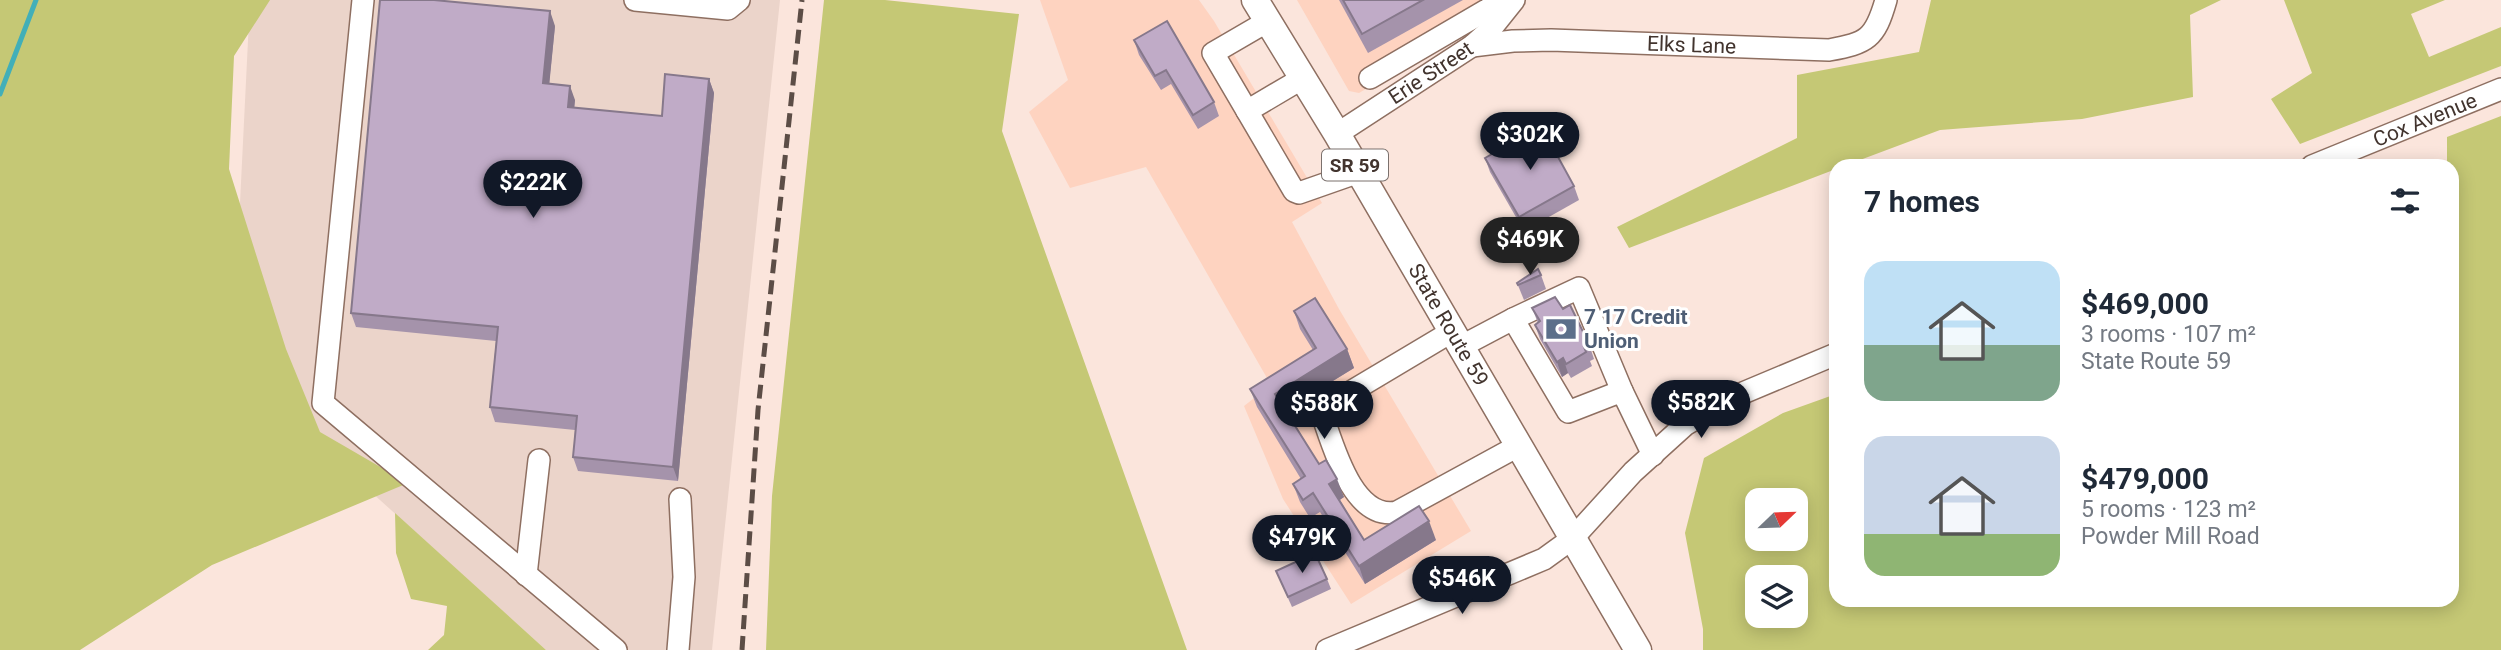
<!DOCTYPE html>
<meta charset="utf-8">
<style>
body{margin:0;font-family:Roboto,sans-serif;background:#f6f6f7;color:#1f2937;height:100vh;display:flex;flex-direction:column;font-size:26px;white-space:nowrap}
*{box-sizing:border-box;margin:0}
p{font-size:23px;color:#747a83}
.icon{flex:none;width:38px;height:38px;fill:none;stroke:currentColor;stroke-width:2;stroke-linecap:round;stroke-linejoin:round}
.map{position:relative;flex:1;overflow:hidden}
.sheet{position:absolute;left:1829px;top:159px;width:630px;height:448px;display:flex;flex-direction:column;background:#fff;border-radius:21px;box-shadow:0 4px 18px #0003}
.sheet>*{flex:none}
.needle{width:46px;rotate:67deg}
.buttons{position:absolute;left:1745px;top:488px;display:grid;gap:14px}
.buttons a{display:grid;place-items:center;width:63px;height:63px;border-radius:14px;background:#fff;box-shadow:0 4px 18px #0003;font-size:35px}
.price{position:absolute;translate:-50% -60px;padding:0 16px;border-radius:24px;background:#111827;color:#fff;font-size:23px;line-height:46px;filter:drop-shadow(0 2px 4px #0008)}
.price::after{content:'';position:absolute;left:50%;top:42px;width:21px;height:16px;margin-left:-10px;background:inherit;clip-path:polygon(0 0,100% 0,50% 100%)}
.price.selected{background:#222;color:#fff}
ul{padding:0;list-style:none}
li{display:flex;align-items:center;gap:21px;height:175px;padding:0 35px}
li span{display:grid;place-items:center;flex:none;width:196px;height:140px;border-radius:21px;color:#555}
li>.icon{margin-inline-start:auto}
span .icon{width:84px;height:84px;fill:#fffc;stroke-width:1}
li b{font-size:30px}
h2{display:flex;justify-content:space-between;align-items:center;height:84px;padding:0 35px;font-size:30px}
.map>svg:first-child{display:block}
.built{fill:#fed3c0}
.industrial{fill:#ebd4ca}
.green{fill:#c5c875;fill-rule:evenodd}
.lines{fill:none;stroke-linecap:round;stroke-linejoin:round}
.stream{stroke:#42afb8;stroke-width:5}
.minor-casing{stroke:#8e6f61;stroke-width:24}
.major-casing{stroke:#8e6f61;stroke-width:29}
.minor{stroke:#fff;stroke-width:21}
.major{stroke:#fff;stroke-width:26}
.rail{stroke:#5c4d46;stroke-width:5;stroke-dasharray:14 7;stroke-linecap:butt}
.wall{fill:#a593ab}
.shaded-wall{fill:#86788b}
.building{fill:#c0abc7;stroke:#86788b;stroke-width:2}
.labels{text-anchor:middle;stroke-width:6;stroke-linejoin:round;paint-order:stroke}
.shield{fill:#fff;stroke:#7b716d;stroke-width:2}
.shield-label{font-size:19px;font-weight:bold;fill:#42342e}
.street-label{font-size:21px;fill:#42342e;stroke:#fff}
.service-label{font-size:21px;font-weight:bold;fill:#4e5e75;stroke:#fff;text-anchor:start}
</style>
<div class="map">
<svg width="2501" height="650" viewBox="0 0 2501 650">
<rect width="100%" height="100%" fill="#fbe5dc"/>
<g class="built">
<polygon points="1040,0 1199,0 1214,21 1322,203 1292,222 1339,309 1471,531 1351,604 1283,499 1244,406 1271,385 1146,167 1070,188 1029,112 1068,80"/>
<polygon points="1297,0 1504,0 1496,12 1359,93 1349,91"/>
</g>
<polygon class="industrial" points="250,0 780,0 712,650 546,650 308,435 234,325"/>
<g class="green">
<polygon points="0,0 270,0 234,56 229,169 286,349 320,432 408,483 212,565 80,650 0,650"/>
<polygon points="824,0 885,0 1019,14 1002,131 1187,650 766,650 772,496"/>
<polygon points="1931,0 2221,0 2190,15 2193,97 2082,119 1940,130 1844,166 1836,166 1836,169 1629,248 1617,227 1797,138 1797,75 1919,52"/>
<polygon points="2284,0 2445,0 2411,14 2429,57 2501,27 2501,66 2300,144 2271,99 2312,73"/>
<path d="M 2501,116 L 2501,650 L 1703,650 L 1703,629 L 1685,533 L 1704,458 L 1783,413 L 1836,394 L 1836,600 L 2452,600 L 2452,166 L 2447,166 L 2447,137 ZM 1757,500 L 1796,500 L 1796,539 L 1757,539 ZM 1757,578 L 1796,578 L 1796,616 L 1757,616 Z"/>
<polygon points="395,513 546,650 428,650 444,635 447,606 411,599 396,553"/>
</g>
<g class="lines">
<polyline class="stream" points="0,94 36,0"/>
<defs>
<g id="minor">
<polyline points="363,0 323,403 616,650"/>
<polyline points="635,0 728,9 739,0"/>
<polyline points="1268,21 1213,53 1294,191 1299,193 1359,172"/>
<path id="s1" d="M 1472,46 L 1513,41 L 1551,40 L 1829,50 C 1867,43 1875,39 1886,0"/>
<polyline points="1370,78 1490,8 1495,0"/>
<polyline points="1247,111 1303,78"/>
<path id="s2" d="M 1337,134 L 1472,46 L 1490,30 L 1514,0"/>
<path id="s3" d="M 2312,166 L 2501,89"/>
<polyline points="1513,319 1568,412 1622,391 1653,455"/>
<path d="M 1451,332 L 1327,406 L 1323,417 C 1334,449 1354,521 1397,512 L 1518,446"/>
<polyline points="1460,347 1513,319 1579,288 1622,391"/>
<polyline points="526,575 539,460"/>
<polyline points="678,650 684,577 680,499"/>
<polyline points="1327,650 1544,559 1573,538 1633,472 1685,425 1731,398 1836,354"/>
</g>
<g id="major">
<path id="s4" d="M 1255,0 L 1337,134 L 1638,650"/>
</g>
</defs>
<use href="#minor" class="minor-casing"/>
<use href="#major" class="major-casing"/>
<use href="#minor" class="minor"/>
<use href="#major" class="major"/>
<polyline class="rail" points="742,650 758,410 802,0"/>
</g>
<g class="wall">
<polygon points="1339,0 1463,0 1368,53"/>
<polygon points="555,26 549,84 575,100 574,108 662,116 709,79 714,93 678,481 578,471 573,457 575,430 495,422 490,407 496,341 356,327 351,313"/>
<polygon points="1134,40 1214,102 1219,116 1198,129 1171,84 1161,90 1139,55"/>
<polygon points="1485,158 1574,186 1579,200 1524,231 1490,172"/>
<polygon points="1541,275 1546,289 1524,300 1517,283"/>
<polygon points="1532,308 1563,309 1589,344 1594,359 1590,361 1592,366 1571,378 1568,373 1562,377 1540,339 1535,325 1538,323"/>
<polygon points="1294,311 1347,349 1354,368 1286,410 1319,464 1344,497 1340,500 1364,540 1436,540 1365,584 1320,512 1310,518 1300,502 1293,484 1301,479 1257,407 1250,389 1313,350 1300,329"/>
<polygon points="1276,571 1327,579 1331,589 1292,607"/>
</g>
<g class="shaded-wall">
<polygon points="550,11 555,26 548,97 543,83"/>
<polygon points="709,79 714,93 678,481 673,467"/>
<polygon points="570,86 575,100 573,121 568,107"/>
<polygon points="1347,349 1354,368 1282,412 1275,394"/>
<polygon points="1563,358 1568,373 1562,377 1557,362"/>
<polygon points="1337,479 1344,497 1336,502 1329,484"/>
<polygon points="1429,521 1436,540 1365,584 1359,566"/>
</g>
<g class="building">
<polygon points="380,0 434,0 550,11 543,83 570,86 568,107 662,116 665,74 709,79 673,467 573,457 577,416 490,407 498,327 351,313"/>
<polygon points="1343,0 1423,0 1362,34"/>
<polygon points="1167,21 1214,102 1193,115 1166,70 1155,76 1134,40"/>
<polygon points="1541,126 1574,186 1519,217 1485,158"/>
<polygon points="1538,269 1541,275 1518,285 1517,283"/>
<polygon points="1555,297 1563,309 1570,305 1589,344 1584,347 1586,352 1566,364 1563,358 1557,362 1535,325 1540,321 1532,308"/>
<polygon points="1315,298 1347,349 1275,394 1319,464 1326,460 1337,479 1329,484 1364,540 1419,506 1429,521 1359,566 1313,493 1303,500 1293,484 1305,476 1250,389 1316,348 1294,311"/>
<polygon points="1315,553 1327,579 1288,597 1276,571"/>
</g>
<defs>
<symbol id="bank-bare" viewBox="-9 -9 18 18"><path d="M-6-4H6V4H-6ZM0-2.3a2.3 2.3 0 1 0 0 4.6a2.3 2.3 0 1 0 0-4.6Z" fill="#5c6f8a" stroke="#fff" stroke-width="2.5" paint-order="stroke"/></symbol>
</defs>
<g fill-rule="evenodd">
<use href="#bank-bare" x="1539" y="307" width="44" height="44"/>
</g>
<g class="labels">
<rect class="shield" x="1322" y="149.5" width="66" height="31" rx="5"/>
<g class="shield-label">
<text x="1355" y="172">SR 59</text>
</g>
<g class="street-label">
<text dy="7" stroke="none"><textPath href="#s1" startOffset="220">Elks Lane</textPath></text>
<text dy="7" stroke="none"><textPath href="#s2" startOffset="112">Erie Street</textPath></text>
<text dy="7" stroke="none"><textPath href="#s3" startOffset="122">Cox Avenue</textPath></text>
<text dy="7" stroke="none"><textPath href="#s4" startOffset="378">State Route 59</textPath></text>
</g>
<g class="service-label">
<text x="1584" y="324">7 17 Credit<tspan x="1584" dy="24">Union</tspan></text>
</g>
</g>
</svg>
<div class="buttons">
<a><svg class="needle" viewBox="-14 -14 28 28"><path d="M0-13l5 13h-10z" fill="#e53935"/><path d="M0 13l5-13h-10z" fill="#747a83"/></svg></a>
<a><svg class="icon" aria-label="layers" viewBox="0 0 24 24"><path d="M12 4l9 5-9 5-9-5zM3 14l9 5 9-5"/></svg></a>
</div>
<b class="price" style="left:1530px;top:172px">$302K</b>
<b class="price" style="left:533px;top:220px">$222K</b>
<b class="price selected" style="left:1530px;top:277px">$469K</b>
<b class="price" style="left:1701px;top:440px">$582K</b>
<b class="price" style="left:1324px;top:441px">$588K</b>
<b class="price" style="left:1302px;top:575px">$479K</b>
<b class="price" style="left:1462px;top:616px">$546K</b>
<section class="sheet">
<h2>7 homes<svg class="icon" aria-label="filters" viewBox="0 0 24 24"><path d="M4 7h16M4 17h16"/><circle cx="9" cy="7" r="2"/><circle cx="15" cy="17" r="2"/></svg></h2>
<ul>
<li><span style="background:linear-gradient(#bfe0f5 60%,#7fa58c 0)"><svg class="icon" aria-label="home" viewBox="0 0 24 24"><path d="M3 11l9-7 9 7M6 9v11h12V9"/></svg></span><div><b>$469,000</b><p>3 rooms · 107 m²</p><p>State Route 59</p></div></li>
<li><span style="background:linear-gradient(#c9d6e8 70%,#8fb573 0)"><svg class="icon" aria-label="home" viewBox="0 0 24 24"><path d="M3 11l9-7 9 7M6 9v11h12V9"/></svg></span><div><b>$479,000</b><p>5 rooms · 123 m²</p><p>Powder Mill Road</p></div></li>
</ul>
</section>
</div>
